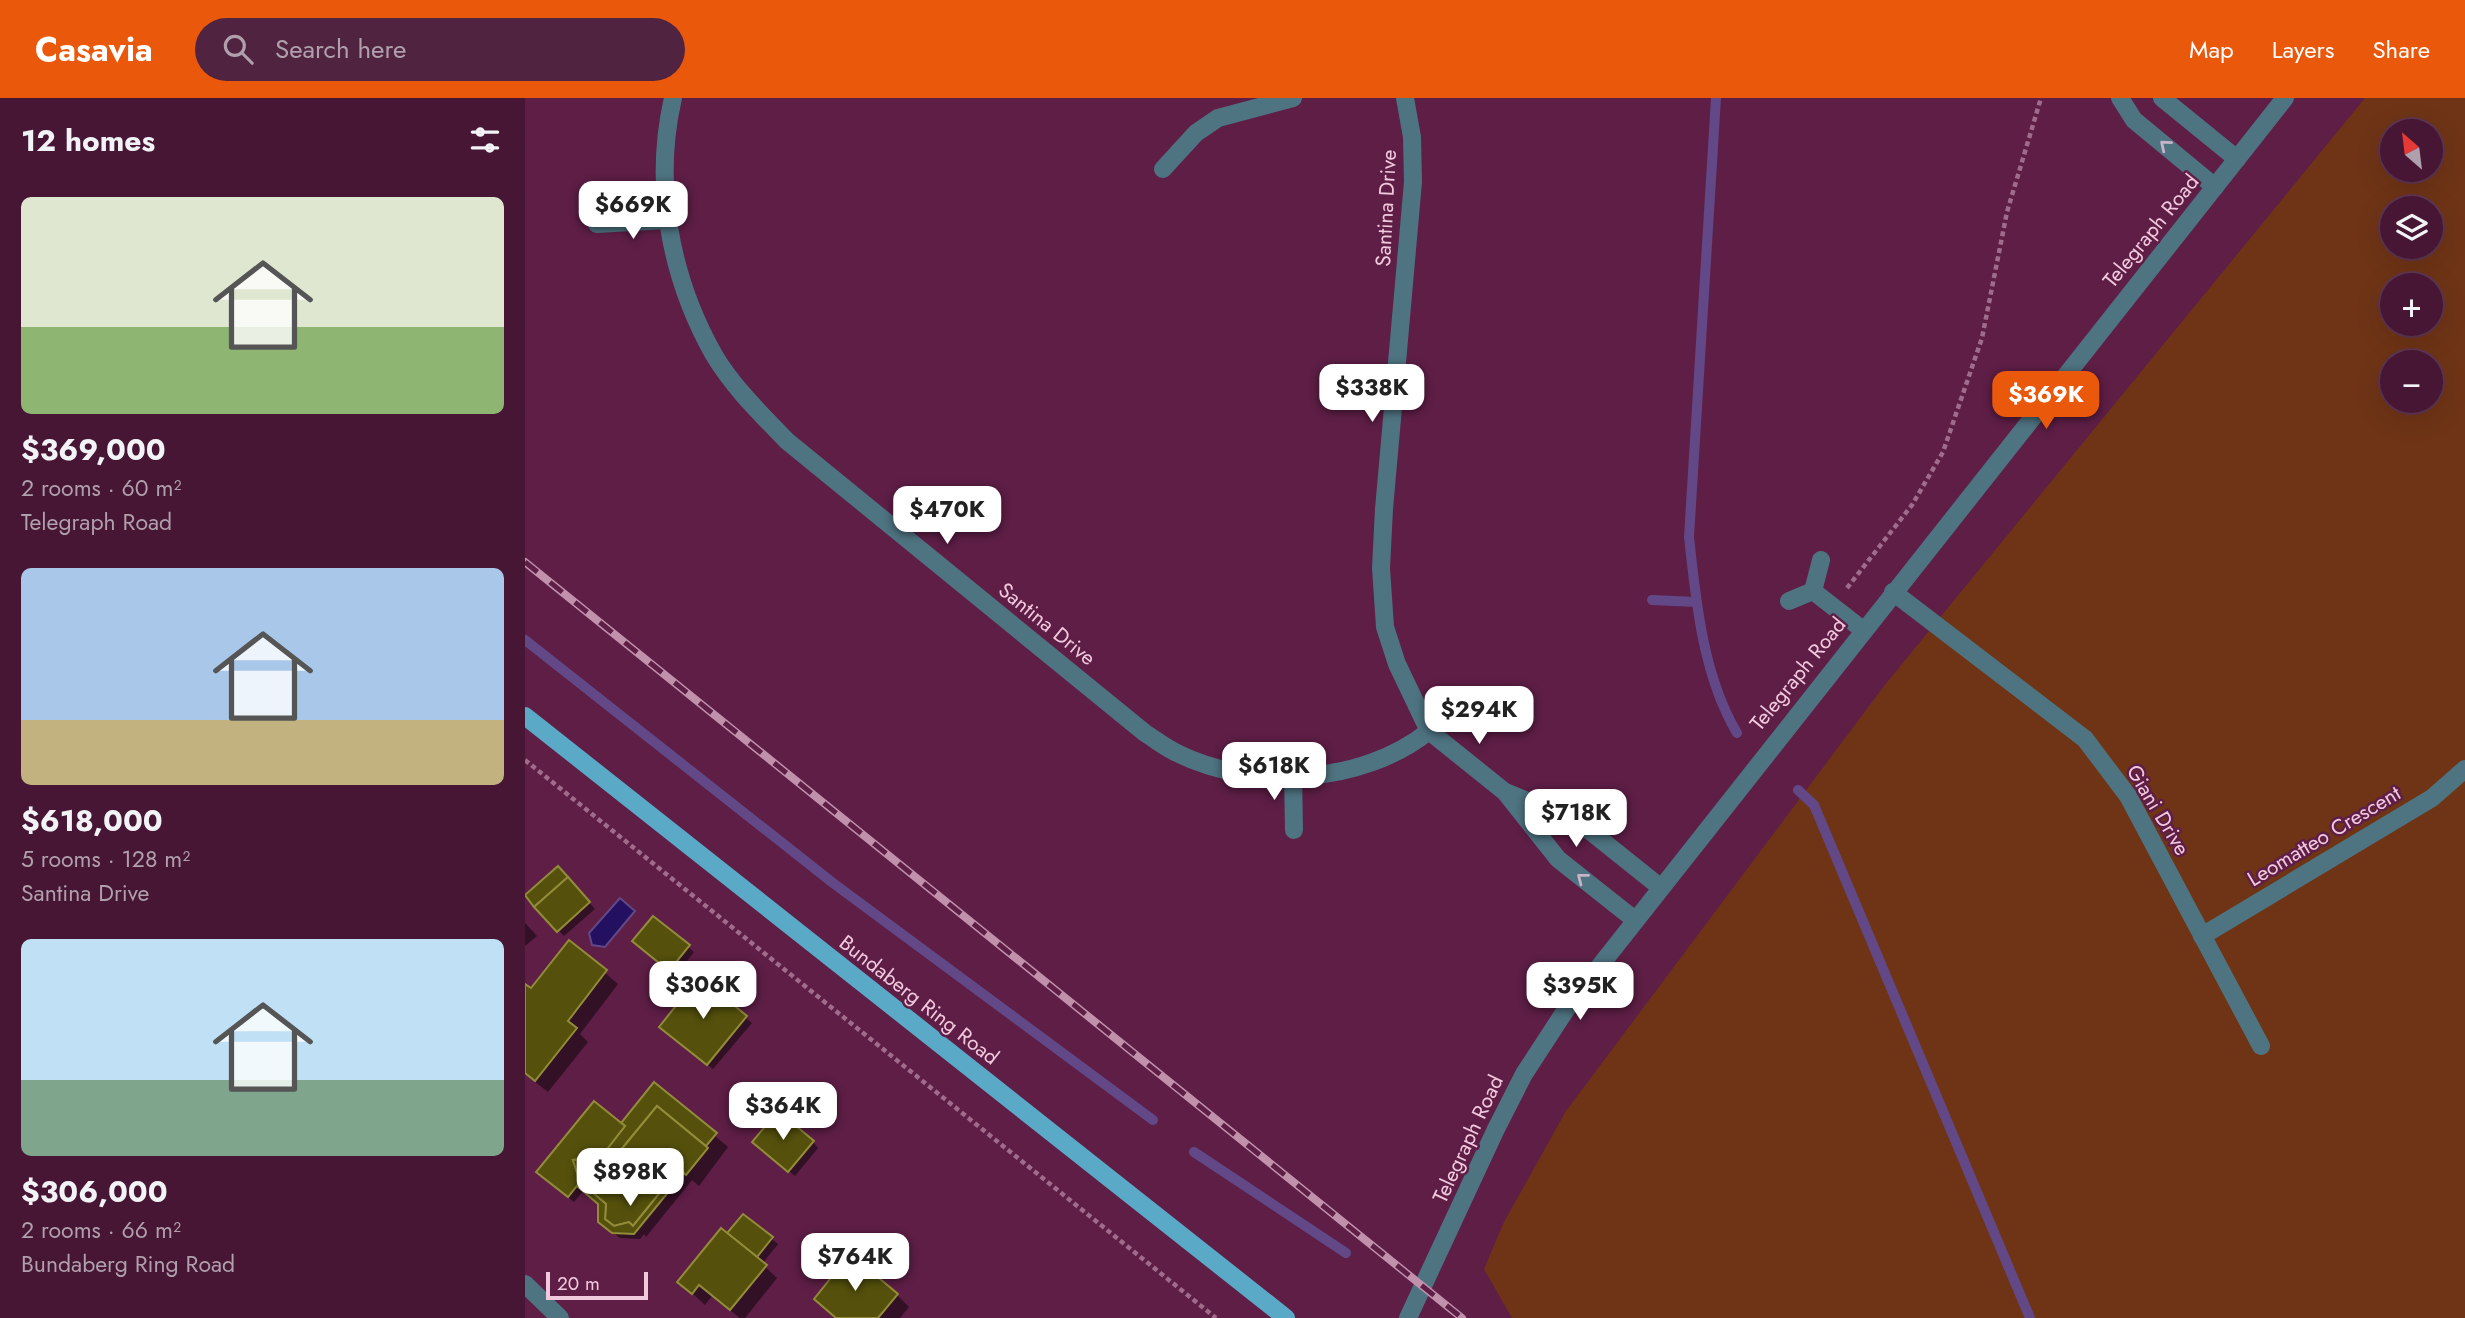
<!DOCTYPE html>
<meta charset="utf-8">
<style>
body{margin:0;font-family:Jost,sans-serif;background:#502340;color:#f1f3f6;height:100vh;display:flex;flex-direction:column;font-size:26px;white-space:nowrap}
*{box-sizing:border-box;margin:0}
p{font-size:23px;color:#b09fac}
.icon{flex:none;width:38px;height:38px;fill:none;stroke:currentColor;stroke-width:2;stroke-linecap:round;stroke-linejoin:round}
.map{position:relative;flex:1;overflow:hidden}
.side{display:flex;flex-direction:column;background:#461634;width:525px}
.side>*{flex:none}
.needle{width:46px;rotate:332deg}
.fabs{position:absolute;left:1855px;top:21px;display:grid;gap:14px}
.fabs a{display:grid;place-items:center;width:63px;height:63px;border-radius:50%;background:#461634;box-shadow:0 7px 28px #0002,0 0 0 2px #5e354f;font-size:35px}
.scale{position:absolute;left:21px;bottom:18px;width:102px;box-sizing:border-box;padding-left:7px;border:4px solid #f1c9de;border-top:0;font-size:19px;line-height:24px;white-space:nowrap;color:#f1c9de;-webkit-text-stroke:5px #5e1e46;paint-order:stroke}
.price{position:absolute;translate:-50% -60px;padding:0 16px;border-radius:14px;background:#fff;color:#222;font-size:23px;line-height:46px;filter:drop-shadow(0 2px 4px #0008)}
.price::after{content:'';position:absolute;left:50%;top:42px;width:21px;height:16px;margin-left:-10px;background:inherit;clip-path:polygon(0 0,100% 0,50% 100%)}
.price.selected{background:#ea580c;color:#fff}
ul{padding:0;list-style:none}
li{display:grid;align-content:center;gap:14px;height:371px;padding:0 21px}
li span{display:grid;place-items:center;height:217px;border-radius:10px;color:#555}
li>.icon{margin-inline-start:auto}
span .icon{width:126px;height:126px;fill:#fffc;stroke-width:1}
li b{font-size:30px}
h2{display:flex;justify-content:space-between;align-items:center;height:84px;padding:0 21px;font-size:30px}
header{display:flex;align-items:center;gap:42px;box-sizing:border-box;height:98px;padding:0 35px;background:#ea580c;color:#fff}
header strong{font-size:33px}
nav{display:flex;gap:38px;margin-inline-start:auto;font-size:24px}
.search{width:490px;height:63px;background:#502340;display:flex;align-items:center;gap:18px;box-sizing:border-box;padding:0 24px;border-radius:38px;color:#b09fac;font-size:26px}
main{display:flex;flex:1;min-height:0}
.map>svg:first-child{display:block}
.green{fill:#6f3416;fill-rule:evenodd}
.water{fill:#241060;stroke:#624886;stroke-width:2}
.shadow{fill:#0007}
.lines{fill:none;stroke-linecap:round;stroke-linejoin:round}
.stream{stroke:#624886;stroke-width:10}
.building{fill:#55510c;stroke:#928c39;stroke-width:2}
.path{stroke:#a16c8b;stroke-width:4.5;stroke-dasharray:5 3.5;stroke-linecap:butt}
.minor{stroke:#4e7381;stroke-width:18}
.major{stroke:#5aa9c7;stroke-width:18}
.rail-casing{stroke:#c191ac;stroke-width:8}
.rail{stroke:#5e1e46;stroke-width:5;stroke-dasharray:16;stroke-linecap:butt}
.oneway{stroke:#c8b4c7}
.labels{text-anchor:middle;stroke-width:5;stroke-linejoin:round;paint-order:stroke}
.street-label{font-size:21px;fill:#f1c9de;stroke:#5e1e46}
</style>
<header>
<strong>Casavia</strong>
<div class="search"><svg class="icon" aria-label="search" viewBox="0 0 24 24"><circle cx="10" cy="10" r="6"/><path d="M15 15l6 6"/></svg>Search here</div>
<nav><a>Map</a><a>Layers</a><a>Share</a></nav>
</header>
<main>
<section class="side">
<h2>12 homes<svg class="icon" aria-label="filters" viewBox="0 0 24 24"><path d="M4 7h16M4 17h16"/><circle cx="9" cy="7" r="2"/><circle cx="15" cy="17" r="2"/></svg></h2>
<ul>
<li><span style="background:linear-gradient(#dfe7d0 60%,#8fb573 0)"><svg class="icon" aria-label="home" viewBox="0 0 24 24"><path d="M3 11l9-7 9 7M6 9v11h12V9"/></svg></span><div><b>$369,000</b><p>2 rooms · 60 m²</p><p>Telegraph Road</p></div></li>
<li><span style="background:linear-gradient(#a9c7e8 70%,#c2b280 0)"><svg class="icon" aria-label="home" viewBox="0 0 24 24"><path d="M3 11l9-7 9 7M6 9v11h12V9"/></svg></span><div><b>$618,000</b><p>5 rooms · 128 m²</p><p>Santina Drive</p></div></li>
<li><span style="background:linear-gradient(#bfe0f5 65%,#7fa58c 0)"><svg class="icon" aria-label="home" viewBox="0 0 24 24"><path d="M3 11l9-7 9 7M6 9v11h12V9"/></svg></span><div><b>$306,000</b><p>2 rooms · 66 m²</p><p>Bundaberg Ring Road</p></div></li>
</ul>
</section>
<div class="map">
<svg width="1940" height="1220" viewBox="0 0 1940 1220">
<rect width="100%" height="100%" fill="#5e1e46"/>
<path class="green" d="M 1840,0 L 1940,0 L 1940,1220 L 987,1220 L 959,1171 L 979,1124 L 1041,1013 L 1359,588 ZM 1867,33 L 1906,33 L 1906,72 L 1867,72 ZM 1867,110 L 1906,110 L 1906,149 L 1867,149 ZM 1867,187 L 1906,187 L 1906,226 L 1867,226 ZM 1867,264 L 1906,264 L 1906,303 L 1867,303 Z"/>
<polygon class="water" points="95,800 110,813 80,849 67,847 64,835"/>
<g class="shadow">
<polygon points="38,776 70,811 39,838 2,798"/>
<polygon points="128,820 169,854 151,877 115,849"/>
<polygon points="0,825 12,838 0,848"/>
<polygon points="45,845 93,886 55,936 63,944 23,994 0,976 0,888 6,893"/>
<polygon points="175,882 227,925 188,971 142,934"/>
<polygon points="129,987 203,1049 174,1088 167,1082 121,1139 119,1136 115,1141 95,1140 81,1129 75,1106 58,1093 49,1104 19,1080 96,1027"/>
<polygon points="288,1044 293,1050 270,1078 235,1050"/>
<polygon points="218,1118 253,1146 237,1166 252,1180 220,1220 215,1220 187,1198 180,1207 155,1184 211,1145"/>
<polygon points="372,1197 384,1209 375,1220 311,1220"/>
</g>
<g class="lines">
<g class="stream">
<path d="M 1191,0 L 1164,439 C 1171,504 1178,578 1212,635"/>
<polyline points="1127,502 1171,504"/>
<polyline points="0,542 308,785 628,1022"/>
<polyline points="1273,692 1289,707 1505,1220"/>
<polyline points="669,1054 821,1155"/>
</g>
</g>
<g class="building">
<polygon points="33,768 43,779 9,809 0,797"/>
<polygon points="43,779 65,804 32,834 9,809"/>
<polygon points="128,818 165,847 144,873 107,843"/>
<polygon points="44,842 82,872 43,923 52,930 10,983 0,975 0,886 6,890"/>
<polygon points="174,879 222,918 182,967 134,929"/>
<polygon points="129,984 192,1035 181,1048 132,1008 81,1070 74,1064 75,1060 100,1028 96,1025"/>
<polygon points="69,1003 100,1028 75,1060 48,1062 55,1084 43,1099 11,1074"/>
<polygon points="132,1008 183,1050 161,1077 154,1071 108,1128 104,1124 89,1128 80,1121 81,1106 55,1084 48,1062 75,1060 74,1064 81,1070"/>
<polygon points="253,1013 289,1043 263,1074 227,1044"/>
<polygon points="154,1071 159,1075 109,1136 87,1135 73,1124 73,1106 52,1088 55,1084 81,1106 80,1121 89,1128 104,1124 108,1128"/>
<polygon points="218,1116 248,1139 232,1159 202,1135"/>
<polygon points="196,1130 242,1167 205,1212 174,1187 167,1196 152,1184"/>
<polygon points="325,1156 373,1196 353,1220 311,1220 289,1201"/>
</g>
<g class="lines">
<g class="path">
<polyline points="1322,490 1387,407 1418,354 1457,240 1482,114 1516,0"/>
<polyline points="0,662 691,1220"/>
</g>
<g class="minor">
<path d="M 148,0 C 128,87 145,179 189,257 C 208,289 236,316 262,343 L 620,635 C 631,642 641,650 652,655 C 728,693 838,686 904,633"/>
<polyline points="880,0 887,39 888,84 859,411 856,470 860,529 872,566 904,633 980,694 1033,761 1110,822"/>
<polyline points="1595,0 1609,22 1690,89"/>
<polyline points="1637,0 1712,61"/>
<polyline points="638,71 671,35 693,20 768,0"/>
<polyline points="72,126 142,122"/>
<polyline points="1288,493 1338,532"/>
<polyline points="1368,494 1560,641 1603,698 1736,948"/>
<polyline points="1264,503 1288,493 1296,462"/>
<polyline points="768,677 769,732"/>
<polyline points="983,695 1055,725 1135,789"/>
<polyline points="1677,838 1907,700 1940,671"/>
<polyline points="0,1186 35,1220"/>
<polyline points="883,1220 971,1031 999,976 1044,907 1760,0"/>
</g>
<polyline class="major" points="0,618 761,1220"/>
<defs>
<polyline id="rail" points="0,464 937,1220"/>
</defs>
<use href="#rail" class="rail-casing"/>
<use href="#rail" class="rail"/>
</g>
<defs><path id="oneway-chevron" d="M-2-3.5L2.5 0L-2 3.5" fill="none" stroke-width="1.6" stroke-linecap="round" stroke-linejoin="round" transform="scale(1.75)"/></defs>
<g class="oneway">
<use href="#oneway-chevron" transform="translate(1640 47) rotate(-140)"/>
<use href="#oneway-chevron" transform="translate(1057 780) rotate(-142)"/>
</g>
<g class="labels">
<g class="street-label">
<text transform="translate(861 110) rotate(-87)" y="7">Santina Drive</text>
<text transform="translate(1626 133) rotate(-51)" y="7">Telegraph Road</text>
<text transform="translate(522 526) rotate(39)" y="7">Santina Drive</text>
<text transform="translate(1273 576) rotate(-51)" y="7">Telegraph Road</text>
<text transform="translate(1633 712) rotate(59)" y="7">Giani Drive</text>
<text transform="translate(1799 738) rotate(-31)" y="7">Leomatteo Crescent</text>
<text transform="translate(394 902) rotate(38)" y="7">Bundaberg Ring Road</text>
<text transform="translate(943 1041) rotate(-65)" y="7">Telegraph Road</text>
</g>
</g>
</svg>
<div class="fabs">
<a><svg class="needle" viewBox="-14 -14 28 28"><path d="M0-13l5 13h-10z" fill="#e53935"/><path d="M0 13l5-13h-10z" fill="#b09fac"/></svg></a>
<a><svg class="icon" aria-label="layers" viewBox="0 0 24 24"><path d="M12 4l9 5-9 5-9-5zM3 14l9 5 9-5"/></svg></a>
<a>+</a>
<a>−</a>
</div>
<div class="scale">20 m</div>
<b class="price" style="left:108px;top:143px">$669K</b>
<b class="price" style="left:847px;top:326px">$338K</b>
<b class="price selected" style="left:1521px;top:333px">$369K</b>
<b class="price" style="left:422px;top:448px">$470K</b>
<b class="price" style="left:954px;top:648px">$294K</b>
<b class="price" style="left:749px;top:704px">$618K</b>
<b class="price" style="left:1051px;top:751px">$718K</b>
<b class="price" style="left:178px;top:923px">$306K</b>
<b class="price" style="left:1055px;top:924px">$395K</b>
<b class="price" style="left:258px;top:1044px">$364K</b>
<b class="price" style="left:105px;top:1110px">$898K</b>
<b class="price" style="left:330px;top:1195px">$764K</b>
</div>
</main>
